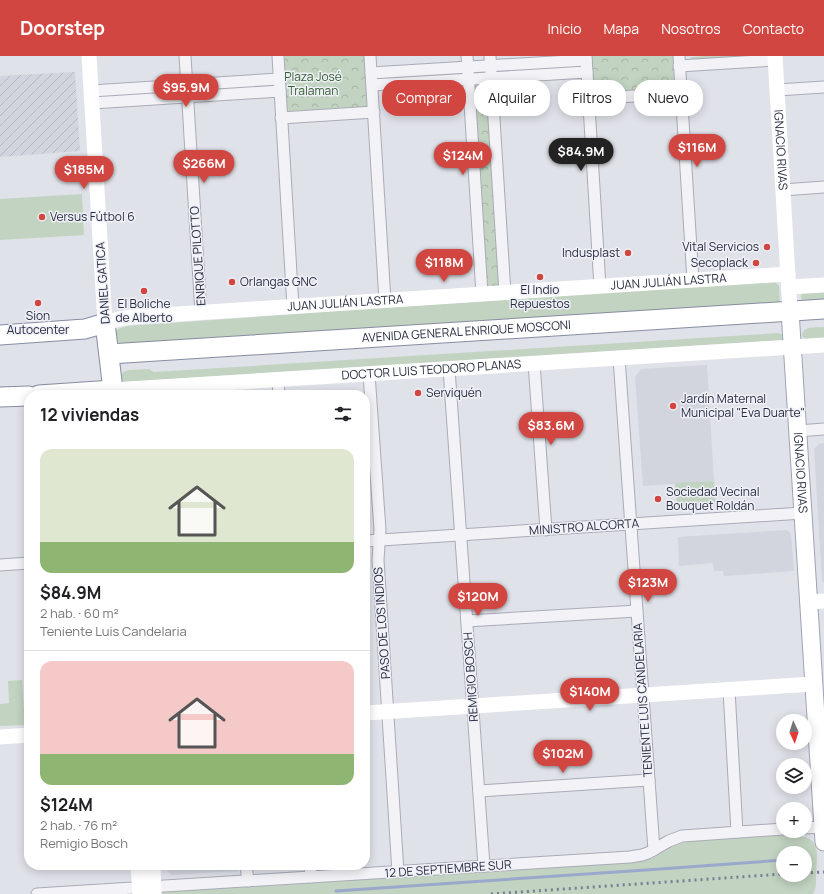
<!DOCTYPE html>
<html lang="es">
<meta charset="utf-8">
<style>
body{margin:0;font-family:Manrope,sans-serif;background:#f2f2f2;color:#202124;height:100vh;display:flex;flex-direction:column;font-size:15px;white-space:nowrap}
*{box-sizing:border-box;margin:0}
p{font-size:13px;color:#757577}
.icon{flex:none;width:22px;height:22px;fill:none;stroke:currentColor;stroke-width:2;stroke-linecap:round;stroke-linejoin:round}
.map{position:relative;flex:1;overflow:hidden}
.details{position:absolute;left:24px;top:334px;width:346px;height:480px;display:flex;flex-direction:column;background:#fff;border-radius:16px;box-shadow:0 2px 10px #0003}
.details>*{flex:none}
.guide{position:absolute;left:382px;top:24px;width:380px;height:36px;display:flex;gap:8px}
.needle{width:26px;rotate:176deg}
.fabs{position:absolute;left:776px;top:658px;display:grid;gap:8px}
.fabs a{display:grid;place-items:center;width:36px;height:36px;border-radius:50%;background:#fff;box-shadow:0 2px 10px #0003;font-size:20px}
.price{position:absolute;translate:-50% -34px;padding:0 9px;border-radius:14px;background:#d24641;color:#fff;font-size:13px;line-height:26px;filter:drop-shadow(0 1px 2px #0008)}
.price::after{content:'';position:absolute;left:50%;top:24px;width:12px;height:9px;margin-left:-6px;background:inherit;clip-path:polygon(0 0,100% 0,50% 100%)}
.price.on{background:#222;color:#fff}
ul{padding:0;list-style:none}
li{display:grid;align-content:center;gap:8px;height:212px;padding:0 16px}
li+li{border-top:1px solid #e0e0e0}
li span{display:grid;place-items:center;height:124px;border-radius:12px;color:#555}
li>.icon{margin-inline-start:auto}
span .icon{width:72px;height:72px;fill:#fffc;stroke-width:1}
li b{font-size:17px}
h2{display:flex;justify-content:space-between;align-items:center;height:48px;padding:0 16px;font-size:17px}
.pill{padding:0 14px;border-radius:16px;background:#fff;box-shadow:0 2px 10px #0003;font-size:14px;line-height:36px}
.pill.on{background:#d24641;color:#fff}
header{display:flex;align-items:center;gap:24px;box-sizing:border-box;height:56px;padding:0 20px;background:#d24641;color:#fff}
header strong{font-size:19px}
nav{display:flex;gap:22px;margin-inline-start:auto;font-size:14px}
.map>svg:first-child{display:block}
.built{fill:#d2d4de}
.industrial{fill:url(#industrial-furrows)}
.green{fill:#c2d3c1;fill-rule:evenodd}
.forest{fill:url(#forest-crowns)}
.lines{fill:none;stroke-linecap:round;stroke-linejoin:round}
.stream{stroke:#9aa8cb;stroke-width:3}
.street-casing{stroke:#a9abb7;stroke-width:13}
.primary-casing{stroke:#9fa3b5;stroke-width:19}
.highway-casing{stroke:#878ca0;stroke-width:21}
.street{stroke:#f3f3f7;stroke-width:11}
.secondary{stroke:#fff;stroke-width:15}
.primary{stroke:#fff;stroke-width:17}
.highway{stroke:#fff;stroke-width:19}
.rail{stroke:#797e93;stroke-width:3;stroke-dasharray:2 4;stroke-linecap:butt}
.poi-dot{fill:#d24641;stroke:#eff1f7;stroke-width:1.5}
.labels{text-anchor:middle;stroke-width:3;stroke-linejoin:round;paint-order:stroke}
.park-label{font-size:12px;fill:#355d35;stroke:#eff1f7}
.street-label{font-size:12px;fill:#282c41;stroke:#eff1f7}
.poi-label{font-size:12px;fill:#282c41;stroke:#eff1f7;text-anchor:start}
</style>
<header>
<strong>Doorstep</strong>
<nav><a>Inicio</a><a>Mapa</a><a>Nosotros</a><a>Contacto</a></nav>
</header>
<div class="map">
<svg width="824" height="838" viewBox="0 0 824 838">
<defs>
<pattern id="industrial-furrows" width="10" height="10" patternUnits="userSpaceOnUse"><rect width="10" height="10" fill="#d2d4de"/><path d="M-1 1l2-2M0 10L10 0M9 11l2-2" fill="none" stroke="#b4b6c0"/></pattern>
<pattern id="forest-crowns" width="20" height="18" patternUnits="userSpaceOnUse"><rect width="20" height="18" fill="#c2d3c1"/><path d="M2 6a3 3 0 1 1 6 0M12 15a3 3 0 1 1 6 0" fill="none" stroke="#a7b5a7"/></pattern>
</defs>
<rect width="100%" height="100%" fill="#e0e2e9"/>
<g class="built">
<polygon points="707,309 714,425 643,430 635,321 641,313"/>
<polygon points="824,387 824,526 822,525 814,393 819,388"/>
<polygon points="787,474 791,478 794,515 724,520 723,515 714,515 713,507 679,510 678,481"/>
<polygon points="365,505 367,507 370,561 365,561"/>
<polygon points="167,809 242,809 242,811 238,815 172,819 167,815"/>
</g>
<polygon class="industrial" points="75,16 80,95 0,101 0,20"/>
<g class="green">
<polygon points="82,138 84,179 0,184 0,143"/>
<polygon points="770,225 775,226 779,230 780,247 121,288 116,285 116,276 118,273 127,270"/>
<path d="M 824,233 L 824,246 L 804,246 C 801,243 800,241 802,237 Z"/>
<path d="M 824,271 L 824,283 L 805,283 L 802,280 C 803,269 816,272 824,271 Z"/>
<path d="M 778,277 L 783,279 L 783,284 L 124,326 C 121,323 121,320 123,316 L 129,314 L 149,313 L 154,316 Z"/>
<polygon points="714,425 716,449 677,452 675,427"/>
<polygon points="22,624 25,669 0,670 0,648 9,647 8,625"/>
<path d="M 787,779 C 820,780 818,789 816,817 C 816,824 817,832 813,838 L 161,838 L 164,836 L 170,835 L 283,829 L 636,805 L 647,804 L 653,802 L 675,789 L 691,785 ZM 783,797 L 805,797 L 805,819 L 783,819 Z"/>
</g>
<g class="forest">
<polygon points="285,0 365,0 368,49 365,52 290,57 288,54 286,49 284,5"/>
<polygon points="591,0 673,0 674,29 670,33 597,37 594,34 593,29"/>
<polygon points="704,0 763,0 690,4 690,3 692,1"/>
<polygon points="574,9 575,12 502,16 502,14"/>
<polygon points="454,17 455,19 382,23 382,21"/>
<polygon points="270,28 271,30 270,31 198,35 198,32"/>
<polygon points="478,28 483,28 487,31 500,226 497,231 488,231 487,229 474,32 475,30"/>
<polygon points="177,35 176,38 105,42 104,39"/>
</g>
<g class="lines">
<polyline class="stream" points="336,835 646,814 783,804"/>
<defs>
<g id="street">
<polyline points="185,0 201,257"/>
<polyline points="278,0 293,251"/>
<polyline points="370,0 385,245"/>
<polyline points="467,0 482,238"/>
<polyline points="490,0 505,237"/>
<polyline points="586,0 600,231"/>
<polyline points="679,0 693,225"/>
<polyline points="679,10 775,4"/>
<polyline points="371,17 586,4"/>
<polyline points="372,29 587,16"/>
<polyline points="777,34 824,31"/>
<polyline points="91,35 279,23"/>
<polyline points="588,43 681,37"/>
<polyline points="92,47 280,35"/>
<polyline points="281,62 374,56"/>
<polyline points="783,134 824,131"/>
<polyline points="619,302 654,794"/>
<polyline points="534,307 546,474"/>
<polyline points="449,313 484,810"/>
<polyline points="369,318 380,474 378,504 398,816"/>
<polyline points="278,324 279,339"/>
<polyline points="798,375 824,373"/>
<polyline points="365,485 803,457"/>
<polyline points="0,509 29,507"/>
<polyline points="467,565 637,555"/>
<polyline points="729,634 737,776"/>
<polyline points="479,735 649,724"/>
<polyline points="805,772 824,771"/>
<polyline points="246,809 248,825"/>
<polyline points="310,809 311,821"/>
<polyline points="37,838 630,801 642,799 648,797 669,785 682,780 697,779 783,773"/>
</g>
<g id="primary">
<path id="s4" d="M 790,255 L 824,786"/>
</g>
<g id="highway">
<polyline points="0,279 85,273 105,267 113,334 39,339"/>
<path id="s5" d="M 109,298 L 824,253"/>
<polyline points="0,341 29,340"/>
</g>
</defs>
<use href="#street" class="street-casing"/>
<use href="#primary" class="primary-casing"/>
<use href="#highway" class="highway-casing"/>
<use href="#street" class="street"/>
<g class="secondary">
<path id="s1" d="M 89,0 L 105,267 L 119,263 L 132,261 L 788,218"/>
<path id="s2" d="M 775,0 L 790,255"/>
<polyline points="789,231 824,229"/>
<path id="s3" d="M 113,334 L 824,289"/>
<polyline points="809,546 824,545"/>
<polyline points="365,657 814,628"/>
<polyline points="0,681 29,679"/>
<polyline points="138,809 140,838"/>
<polyline points="153,809 154,838"/>
</g>
<use href="#primary" class="primary"/>
<use href="#highway" class="highway"/>
<g class="rail">
<polyline points="805,817 824,816"/>
<polyline points="491,838 783,818"/>
</g>
</g>
<g class="poi-dot">
<circle cx="42" cy="161" r="4"/>
<circle cx="767" cy="191" r="4"/>
<circle cx="628" cy="197" r="4"/>
<circle cx="756" cy="207" r="4"/>
<circle cx="540" cy="221" r="4"/>
<circle cx="232" cy="226" r="4"/>
<circle cx="144" cy="235" r="4"/>
<circle cx="38" cy="247" r="4"/>
<circle cx="418" cy="337" r="4"/>
<circle cx="673" cy="350" r="4"/>
<circle cx="658" cy="443" r="4"/>
</g>
<g class="labels">
<g class="park-label">
<text x="313" y="25">Plaza José<tspan x="313" dy="14">Tralaman</tspan></text>
</g>
<g class="street-label">
<text dy="4" stroke="none"><textPath href="#s2" startOffset="94">IGNACIO RIVAS</textPath></text>
<text transform="translate(198 200) rotate(-94)" y="4">ENRIQUE PILOTTO</text>
<text dy="4" stroke="none"><textPath href="#s1" startOffset="833">JUAN JULIÁN LASTRA</textPath></text>
<text transform="translate(103 227) rotate(-94)" y="4">DANIEL GATICA</text>
<text dy="4" stroke="none"><textPath href="#s1" startOffset="509">JUAN JULIÁN LASTRA</textPath></text>
<text dy="4" stroke="none"><textPath href="#s5" startOffset="358">AVENIDA GENERAL ENRIQUE MOSCONI</textPath></text>
<text dy="4" stroke="none"><textPath href="#s3" startOffset="319">DOCTOR LUIS TEODORO PLANAS</textPath></text>
<text dy="4" stroke="none"><textPath href="#s4" startOffset="162">IGNACIO RIVAS</textPath></text>
<text transform="translate(584 471) rotate(-4)" y="4">MINISTRO ALCORTA</text>
<text transform="translate(382 567) rotate(-94)" y="4">PASO DE LOS INDIOS</text>
<text transform="translate(471 621) rotate(-94)" y="4">REMIGIO BOSCH</text>
<text transform="translate(643 644) rotate(-94)" y="4">TENIENTE LUIS CANDELARIA</text>
<text transform="translate(448 813) rotate(-4)" y="4">12 DE SEPTIEMBRE SUR</text>
</g>
<g class="poi-label">
<text x="50" y="165">Versus Fútbol 6</text>
<text x="759" y="195" text-anchor="end">Vital Servicios</text>
<text x="620" y="201" text-anchor="end">Indusplast</text>
<text x="748" y="211" text-anchor="end">Secoplack</text>
<text x="240" y="230">Orlangas GNC</text>
<text x="540" y="238" text-anchor="middle">El Indio<tspan x="540" dy="14">Repuestos</tspan></text>
<text x="144" y="252" text-anchor="middle">El Boliche<tspan x="144" dy="14">de Alberto</tspan></text>
<text x="38" y="264" text-anchor="middle">Sion<tspan x="38" dy="14">Autocenter</tspan></text>
<text x="426" y="341">Serviquén</text>
<text x="681" y="347">Jardín Maternal<tspan x="681" dy="14">Municipal "Eva Duarte"</tspan></text>
<text x="666" y="440">Sociedad Vecinal<tspan x="666" dy="14">Bouquet Roldán</tspan></text>
</g>
</g>
</svg>
<div class="fabs">
<a><svg class="needle" viewBox="-14 -14 28 28"><path d="M0-13l5 13h-10z" fill="#e53935"/><path d="M0 13l5-13h-10z" fill="#757577"/></svg></a>
<a><svg class="icon" aria-label="layers" viewBox="0 0 24 24"><path d="M12 4l9 5-9 5-9-5zM3 14l9 5 9-5"/></svg></a>
<a>+</a>
<a>−</a>
</div>
<b class="price" style="left:186px;top:52px">$95.9M</b>
<b class="price" style="left:697px;top:112px">$116M</b>
<b class="price on" style="left:581px;top:116px">$84.9M</b>
<b class="price" style="left:463px;top:120px">$124M</b>
<b class="price" style="left:204px;top:128px">$266M</b>
<b class="price" style="left:84px;top:134px">$185M</b>
<b class="price" style="left:444px;top:227px">$118M</b>
<b class="price" style="left:551px;top:390px">$83.6M</b>
<b class="price" style="left:648px;top:547px">$123M</b>
<b class="price" style="left:478px;top:561px">$120M</b>
<b class="price" style="left:590px;top:656px">$140M</b>
<b class="price" style="left:563px;top:718px">$102M</b>
<div class="guide">
<a class="pill on">Comprar</a>
<a class="pill">Alquilar</a>
<a class="pill">Filtros</a>
<a class="pill">Nuevo</a>
</div>
<section class="details">
<h2>12 viviendas<svg class="icon" aria-label="filters" viewBox="0 0 24 24"><path d="M4 7h16M4 17h16"/><circle cx="9" cy="7" r="2"/><circle cx="15" cy="17" r="2"/></svg></h2>
<ul>
<li><span style="background:linear-gradient(#dfe7d0 75%,#8fb573 0)"><svg class="icon" aria-label="home" viewBox="0 0 24 24"><path d="M3 11l9-7 9 7M6 9v11h12V9"/></svg></span><div><b>$84.9M</b><p>2 hab. · 60 m²</p><p>Teniente Luis Candelaria</p></div></li>
<li><span style="background:linear-gradient(#f6c9c9 75%,#8fb573 0)"><svg class="icon" aria-label="home" viewBox="0 0 24 24"><path d="M3 11l9-7 9 7M6 9v11h12V9"/></svg></span><div><b>$124M</b><p>2 hab. · 76 m²</p><p>Remigio Bosch</p></div></li>
</ul>
</section>
</div>
